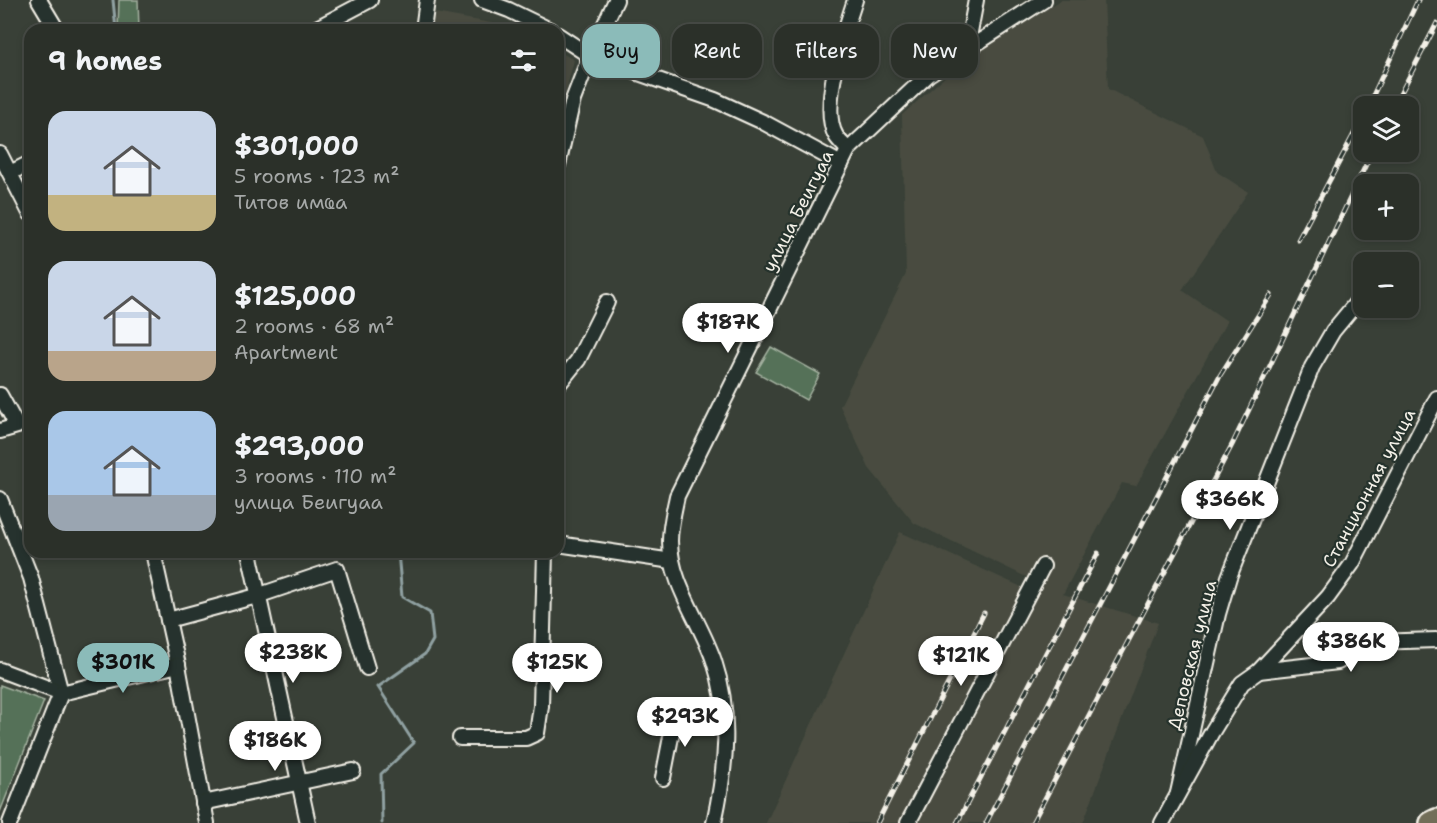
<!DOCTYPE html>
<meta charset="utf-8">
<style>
body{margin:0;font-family:"Shantell Sans",sans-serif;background:#373c35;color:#f1f3f6;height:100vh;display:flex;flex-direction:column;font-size:22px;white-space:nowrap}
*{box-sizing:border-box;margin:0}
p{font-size:20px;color:#a6a9a8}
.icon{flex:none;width:33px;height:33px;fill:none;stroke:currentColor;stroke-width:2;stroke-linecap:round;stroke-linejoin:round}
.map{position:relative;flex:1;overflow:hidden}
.drawer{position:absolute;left:24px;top:24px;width:540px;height:534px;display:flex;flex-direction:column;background:#2b3029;border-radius:18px;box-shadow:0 3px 9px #0003,0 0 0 2px #474b46}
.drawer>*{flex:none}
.guide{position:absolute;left:582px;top:24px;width:570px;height:54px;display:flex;gap:12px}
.tools{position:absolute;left:1353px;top:96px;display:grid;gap:12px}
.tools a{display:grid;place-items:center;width:66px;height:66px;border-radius:12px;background:#2b3029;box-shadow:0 3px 9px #0003,0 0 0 2px #474b46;font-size:30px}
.price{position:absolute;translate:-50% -51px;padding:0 14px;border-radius:21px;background:#fff;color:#222;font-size:20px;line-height:39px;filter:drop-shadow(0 2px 3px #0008)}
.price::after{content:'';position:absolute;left:50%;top:36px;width:18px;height:14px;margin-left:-9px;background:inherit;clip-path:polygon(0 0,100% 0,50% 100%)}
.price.on{background:#8bbbb9;color:#111}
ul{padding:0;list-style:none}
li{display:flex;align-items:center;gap:18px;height:150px;padding:0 24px}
li span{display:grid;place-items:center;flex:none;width:168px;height:120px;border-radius:18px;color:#555}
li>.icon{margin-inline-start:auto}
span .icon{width:72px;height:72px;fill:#fffc;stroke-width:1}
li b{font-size:26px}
h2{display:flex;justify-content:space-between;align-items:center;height:72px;padding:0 24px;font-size:26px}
.pill{padding:0 21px;border-radius:18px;background:#2b3029;box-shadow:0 3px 9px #0003,0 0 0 2px #474b46;font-size:21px;line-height:54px}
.pill.on{background:#8bbbb9;color:#111}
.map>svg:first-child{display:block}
.built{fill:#494c41}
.green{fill:#557158;stroke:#a4b1a0;stroke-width:1.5}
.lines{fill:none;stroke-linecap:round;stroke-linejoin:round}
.stream{stroke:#90a1a2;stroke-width:3}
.minor-casing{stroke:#f4f1e8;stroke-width:18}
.highway-casing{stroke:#f4f1e8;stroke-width:26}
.minor{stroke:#26332d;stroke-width:14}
.highway{stroke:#726e59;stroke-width:21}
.rail-casing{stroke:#f4f1e8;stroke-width:5}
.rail{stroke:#26332d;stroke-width:3;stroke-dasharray:9;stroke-linecap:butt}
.labels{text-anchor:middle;stroke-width:4.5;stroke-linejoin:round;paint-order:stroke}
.street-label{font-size:18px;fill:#f4f1e8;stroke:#26332d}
</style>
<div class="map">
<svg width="1437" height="823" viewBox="0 0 1437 823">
<rect width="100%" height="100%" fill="#394037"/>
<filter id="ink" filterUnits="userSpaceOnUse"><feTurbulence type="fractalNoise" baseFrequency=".0167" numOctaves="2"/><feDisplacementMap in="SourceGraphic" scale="12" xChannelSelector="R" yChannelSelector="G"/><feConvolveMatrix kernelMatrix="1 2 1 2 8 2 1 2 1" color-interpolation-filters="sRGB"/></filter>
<g filter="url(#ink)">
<g class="built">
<polygon points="1061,0 1104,0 1108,89 1203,136 1217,172 1248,192 1182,290 1227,321 1136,486 1122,483 1063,594 1158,623 1083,823 766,823 900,532 1037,594 1041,584 914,523 869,468 840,406 906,274 902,115 957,66"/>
<polygon points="435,13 518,28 522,30 431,30"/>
<polygon points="558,51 574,60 558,120"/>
</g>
<g class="green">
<polygon points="119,0 138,0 139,30 118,30"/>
<polygon points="771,347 820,374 806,400 756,372"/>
<polygon points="0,685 44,701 0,812"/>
</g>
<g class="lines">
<g class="stream">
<polyline points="113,0 116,30"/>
<polyline points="382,823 381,774 414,743 378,687 425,654 433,640 430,613 402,597 398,552"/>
</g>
<defs>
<g id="minor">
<polyline points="39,0 57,30"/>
<polyline points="482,0 509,10 550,30"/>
<polyline points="313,30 370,0"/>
<polyline points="423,30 427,0"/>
<polyline points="558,35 590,56 715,100 763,122 841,164"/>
<polyline points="967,48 976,0"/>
<path d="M 848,150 C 844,145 839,141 836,136 C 819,108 845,30 855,0"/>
<polyline points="0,154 30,213"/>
<polyline points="558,165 573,100 590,56 616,0"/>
<polyline points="10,173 30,163"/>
<polyline points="558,385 578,360 607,302"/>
<polyline points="0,395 17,426 0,431"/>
<polyline points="0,499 31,578 61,693"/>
<polyline points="558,544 672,561"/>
<polyline points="153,552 178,665 207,823"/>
<polyline points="249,552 308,823"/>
<polyline points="168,620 257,596 337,569 367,668"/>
<polyline points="0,670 61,693 178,665"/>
<polyline points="1259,671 1338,662 1360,646 1372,642 1437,640"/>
<polyline points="460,738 526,738 537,733 541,706 545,552"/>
<polyline points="663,778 676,711"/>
<polyline points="1178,793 1218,614 1229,577 1312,367 1333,331 1357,302"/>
<polyline points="203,803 353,771"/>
<polyline points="10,823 61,693"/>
<path d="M 714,823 C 726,768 732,715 714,661 C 701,622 670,583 670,541 C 670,525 674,511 677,496 L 848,150 L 929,74 L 1044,0"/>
<polyline points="908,823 1043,566"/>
<polyline points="1162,823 1212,732 1242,683 1259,671 1328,597 1352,564 1437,398"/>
</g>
<polyline id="highway" points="1431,823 1437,820"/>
</defs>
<use href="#minor" class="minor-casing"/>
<use href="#highway" class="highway-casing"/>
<use href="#minor" class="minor"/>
<use href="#highway" class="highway"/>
<defs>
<g id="rail">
<polyline points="1368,106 1418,0"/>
<polyline points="1394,106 1437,23"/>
<polyline points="1298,240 1364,115"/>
<polyline points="877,823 984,613"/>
<polyline points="957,823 1098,553"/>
<polyline points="986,823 1219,377 1271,295"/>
<polyline points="1032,823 1233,443 1372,152"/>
</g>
</defs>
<use href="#rail" class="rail-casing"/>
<use href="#rail" class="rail"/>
</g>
</g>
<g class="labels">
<g class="street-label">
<text transform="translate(798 211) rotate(-63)" y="6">улица Беигуаа</text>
<text transform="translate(1369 488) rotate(-62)" y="6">Станционная улица</text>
<text transform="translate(1192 655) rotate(-76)" y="6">Деповская улица</text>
</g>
</g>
</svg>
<div class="tools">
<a><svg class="icon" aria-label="layers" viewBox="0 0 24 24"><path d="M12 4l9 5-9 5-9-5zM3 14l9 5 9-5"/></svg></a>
<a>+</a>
<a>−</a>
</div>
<b class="price" style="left:728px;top:354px">$187K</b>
<b class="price" style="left:1230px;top:531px">$366K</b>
<b class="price" style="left:1351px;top:673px">$386K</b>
<b class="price" style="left:293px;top:684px">$238K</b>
<b class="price" style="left:961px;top:687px">$121K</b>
<b class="price on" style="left:123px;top:694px">$301K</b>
<b class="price" style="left:557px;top:694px">$125K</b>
<b class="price" style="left:685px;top:748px">$293K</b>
<b class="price" style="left:275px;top:772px">$186K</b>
<div class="guide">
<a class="pill on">Buy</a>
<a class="pill">Rent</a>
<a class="pill">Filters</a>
<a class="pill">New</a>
</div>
<section class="drawer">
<h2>9 homes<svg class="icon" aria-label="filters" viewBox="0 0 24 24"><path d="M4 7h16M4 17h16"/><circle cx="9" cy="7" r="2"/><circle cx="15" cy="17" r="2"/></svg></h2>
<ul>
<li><span style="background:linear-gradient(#c9d6e8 70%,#c2b280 0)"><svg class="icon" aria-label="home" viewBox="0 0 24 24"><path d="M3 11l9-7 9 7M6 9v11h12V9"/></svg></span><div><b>$301,000</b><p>5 rooms · 123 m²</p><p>Титов имҩа</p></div></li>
<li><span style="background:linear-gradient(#c9d6e8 75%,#b9a48a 0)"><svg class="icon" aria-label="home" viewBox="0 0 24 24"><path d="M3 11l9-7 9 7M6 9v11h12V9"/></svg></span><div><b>$125,000</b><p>2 rooms · 68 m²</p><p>Apartment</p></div></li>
<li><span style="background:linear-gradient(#a9c7e8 70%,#9aa5b1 0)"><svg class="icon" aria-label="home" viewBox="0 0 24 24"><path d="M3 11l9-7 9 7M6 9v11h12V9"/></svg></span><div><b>$293,000</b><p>3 rooms · 110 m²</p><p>улица Беигуаа</p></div></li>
</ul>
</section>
</div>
